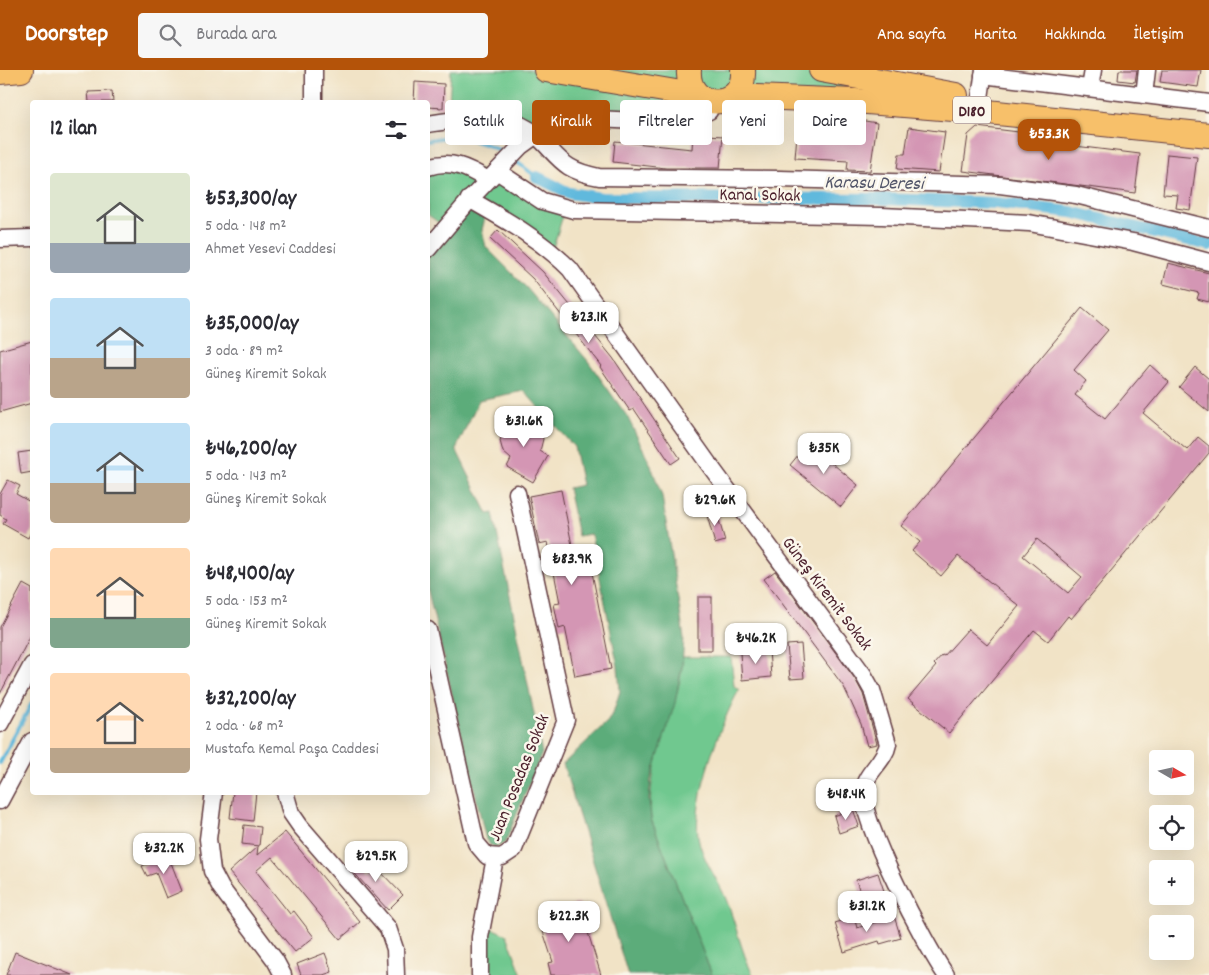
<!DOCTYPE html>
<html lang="tr">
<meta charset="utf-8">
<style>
body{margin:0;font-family:Dekko,sans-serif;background:#f7f7f7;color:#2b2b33;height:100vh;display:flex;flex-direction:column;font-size:19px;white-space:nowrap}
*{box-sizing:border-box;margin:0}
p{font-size:16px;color:#7c7c81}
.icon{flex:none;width:28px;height:28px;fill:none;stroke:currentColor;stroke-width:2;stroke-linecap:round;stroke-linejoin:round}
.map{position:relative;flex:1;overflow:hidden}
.sheet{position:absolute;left:30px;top:30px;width:400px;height:695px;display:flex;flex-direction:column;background:#fff;border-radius:5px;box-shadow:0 5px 20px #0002}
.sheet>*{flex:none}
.banner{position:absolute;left:445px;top:30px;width:475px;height:45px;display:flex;gap:10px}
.needle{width:32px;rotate:99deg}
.fabs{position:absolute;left:1149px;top:680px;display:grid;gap:10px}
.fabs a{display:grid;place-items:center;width:45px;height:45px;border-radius:5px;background:#fff;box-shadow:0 5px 20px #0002;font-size:25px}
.price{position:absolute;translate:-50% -42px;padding:0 11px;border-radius:10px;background:#fff;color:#222;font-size:16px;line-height:32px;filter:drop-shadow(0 1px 2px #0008)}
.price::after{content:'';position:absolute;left:50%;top:30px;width:15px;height:11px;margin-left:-8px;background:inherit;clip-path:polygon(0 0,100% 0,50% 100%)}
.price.current{background:#b45309;color:#fff}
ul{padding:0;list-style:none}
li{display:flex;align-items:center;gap:15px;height:125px;padding:0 20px}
li span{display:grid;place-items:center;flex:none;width:140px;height:100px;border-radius:5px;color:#555}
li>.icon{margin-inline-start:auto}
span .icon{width:60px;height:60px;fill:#fffc;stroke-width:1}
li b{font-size:21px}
h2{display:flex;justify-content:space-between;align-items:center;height:60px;padding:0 20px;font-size:21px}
.chip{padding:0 18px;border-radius:5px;background:#fff;box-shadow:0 5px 20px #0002;font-size:18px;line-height:45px}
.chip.current{background:#b45309;color:#fff}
header{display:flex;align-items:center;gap:30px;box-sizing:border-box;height:70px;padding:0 25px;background:#b45309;color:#fff}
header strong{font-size:24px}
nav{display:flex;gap:28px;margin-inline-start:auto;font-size:18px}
.search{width:350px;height:45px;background:#f7f7f7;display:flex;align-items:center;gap:12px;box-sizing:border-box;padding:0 18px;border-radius:5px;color:#7c7c81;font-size:19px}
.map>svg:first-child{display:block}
.green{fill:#6fc88f;stroke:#5c745d}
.forest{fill:#5bac7a;stroke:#526652}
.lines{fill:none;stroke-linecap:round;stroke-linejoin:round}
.stream{stroke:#60b9dd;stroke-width:4}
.canal{stroke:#60b9dd;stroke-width:12}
.building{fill:#d496b4;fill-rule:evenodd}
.minor-casing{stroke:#633c42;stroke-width:19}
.highway-casing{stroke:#633c42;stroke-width:26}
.minor{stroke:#fff;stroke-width:16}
.highway{stroke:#f7c06b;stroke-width:24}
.labels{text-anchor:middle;stroke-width:5;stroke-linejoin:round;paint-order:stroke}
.shield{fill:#fbf7ec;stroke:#7f6065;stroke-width:1}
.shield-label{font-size:16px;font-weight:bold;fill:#4a1f2b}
.street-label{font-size:18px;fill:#4a1f2b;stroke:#fbf7ec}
.water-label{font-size:19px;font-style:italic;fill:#525569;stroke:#fbf7ec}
</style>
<header>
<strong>Doorstep</strong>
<div class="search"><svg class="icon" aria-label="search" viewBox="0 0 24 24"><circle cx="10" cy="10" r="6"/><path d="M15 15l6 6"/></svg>Burada ara</div>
<nav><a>Ana sayfa</a><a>Harita</a><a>Hakkında</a><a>İletişim</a></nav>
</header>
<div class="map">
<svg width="1209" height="905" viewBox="0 0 1209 905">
<rect width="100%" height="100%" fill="#fbf7ec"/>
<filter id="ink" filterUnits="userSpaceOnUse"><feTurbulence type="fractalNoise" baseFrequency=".02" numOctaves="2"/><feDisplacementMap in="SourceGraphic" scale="10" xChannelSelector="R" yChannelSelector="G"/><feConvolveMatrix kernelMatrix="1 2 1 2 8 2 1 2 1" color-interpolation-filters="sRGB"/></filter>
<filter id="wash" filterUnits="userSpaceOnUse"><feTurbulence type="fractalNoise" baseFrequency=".0096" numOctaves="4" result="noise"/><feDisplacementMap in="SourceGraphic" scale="20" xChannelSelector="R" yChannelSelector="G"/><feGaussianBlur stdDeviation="1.12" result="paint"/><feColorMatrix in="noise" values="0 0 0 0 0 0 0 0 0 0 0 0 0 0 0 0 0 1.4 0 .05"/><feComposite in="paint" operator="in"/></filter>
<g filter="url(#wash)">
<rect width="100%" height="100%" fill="#f1e3c6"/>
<g class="green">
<polygon points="451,0 841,0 913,18 763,26 679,53 598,48 546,58 448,51"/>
<polygon points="428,97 497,101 565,139 552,181 469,129 445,157 428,145"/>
<path d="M 683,587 L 731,587 L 734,616 L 739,620 C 720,654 693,727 698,766 C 701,788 718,809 726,829 C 736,854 741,881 753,905 L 712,905 L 651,749 C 645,692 679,643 683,587 Z"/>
<polygon points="482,854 507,865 522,905 480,905"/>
</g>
<polygon class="forest" points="469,129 487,139 482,160 486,177 526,217 588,291 627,346 650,393 662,426 684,568 682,596 675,633 651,709 649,729 651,749 712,905 628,905 563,694 608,651 614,640 620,621 618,597 591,464 578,466 568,418 582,415 574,377 524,321 479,330 456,379 488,444 493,443 542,683 505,773 496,777 490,775 486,770 428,521 428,179"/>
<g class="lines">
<g class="stream">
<path d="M 428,70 C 456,63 481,70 506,84"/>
<polyline points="514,90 537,107"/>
<polyline points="0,693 32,633"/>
</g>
<polyline class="canal" points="537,107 569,123 601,128 882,129 996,133 1071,142 1209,175"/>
</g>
<g id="blocks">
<g class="building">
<polygon points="1119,0 1137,0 1135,12 1118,10"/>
<polygon points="1162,0 1201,0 1198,17 1160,12"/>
<polygon points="415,12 444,14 443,38 428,37 428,32 414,32"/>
<polygon points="112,21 113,32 89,32 88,22"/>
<polygon points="853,49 877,53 870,101 847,100 848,91 795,88 797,65 850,68"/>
<polygon points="909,57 945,62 939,102 897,99 899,84 905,84"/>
<polygon points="977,57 1027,63 1026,70 1140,84 1135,123 963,101 968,65"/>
<polygon points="693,64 723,66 720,98 666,98 613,92 615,71 692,79"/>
<polygon points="1167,84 1197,87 1190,140 1176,138 1178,125 1163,124"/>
<polygon points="498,160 543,202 613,288 680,388 671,394 634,339 630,341 600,297 601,296 533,209 490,169"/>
<polygon points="1168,193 1209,203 1209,232 1197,229 1199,223 1163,214"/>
<path d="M 1082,238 L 1108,260 L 1074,300 L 1086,311 L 1075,325 L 1105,349 L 1150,295 L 1169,312 L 1143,343 L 1187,380 L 1198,367 L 1209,376 L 1209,383 L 1071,549 L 1068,546 L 1048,571 L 1034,560 L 949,663 L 908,629 L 936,596 L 934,594 L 942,585 L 944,586 L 968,559 L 987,575 L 1019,536 L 958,486 L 941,506 L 912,481 L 920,472 L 901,456 ZM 1037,469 L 1082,507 L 1068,523 L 1023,486 Z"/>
<polygon points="32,271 32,333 0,342 0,280"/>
<polygon points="1195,297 1209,309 1209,342 1179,317"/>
<polygon points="521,348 532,351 540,359 543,369 540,381 548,386 533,412 507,397 511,389 503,382 500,371 503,360 510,352"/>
<polygon points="808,373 858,415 841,437 790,395"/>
<polygon points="32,381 32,402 21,404 18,383"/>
<polygon points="8,410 20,416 16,424 32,433 32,460 28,468 3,454 6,449 0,445 0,424"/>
<polygon points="561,420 573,480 587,477 611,599 575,606 565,557 559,559 554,534 560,533 548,472 539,474 529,426"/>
<polygon points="716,440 725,471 715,474 706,442"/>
<polygon points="775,501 855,609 863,624 877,674 867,676 861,654 844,617 764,509"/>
<polygon points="23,514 32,519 32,563 0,624 0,557"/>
<rect x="698" y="527" width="14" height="53"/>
<polygon points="801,574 804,608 790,609 787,575"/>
<polygon points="769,580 771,607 742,610 740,583"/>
<polygon points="233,722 256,722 253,751 230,748"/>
<polygon points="853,739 859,756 839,763 834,746"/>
<polygon points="244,755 261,757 259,776 242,774"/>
<polygon points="285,762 360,852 340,869 272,787 256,801 290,844 294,841 314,867 295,882 229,802 258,776 257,785"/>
<polygon points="168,785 182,821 166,828 156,803 147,806 142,796"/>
<polygon points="356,786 370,801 375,796 403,825 388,840 347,795"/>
<polygon points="878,803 885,824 863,831 856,810"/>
<polygon points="579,833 601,905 551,905 548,893 553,892 538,846"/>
<polygon points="894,846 901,868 880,874 879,871 844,882 835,853 854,847 857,858"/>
<polygon points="15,882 72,905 6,905"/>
<polygon points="325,883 332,902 323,905 301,905 297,894"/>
</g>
</g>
</g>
<g filter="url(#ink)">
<use href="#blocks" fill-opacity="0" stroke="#633c42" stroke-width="1"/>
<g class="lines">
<defs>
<g id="minor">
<polyline points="314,0 314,32"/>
<polyline points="983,5 1209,33"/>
<polyline points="1090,18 1093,0"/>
<polyline points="1144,25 1147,0"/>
<polyline points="980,28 984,0"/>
<path d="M 428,54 C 461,49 509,40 536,65 C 561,89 562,100 599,107 L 780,109 L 1000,115 L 1076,125 L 1209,158"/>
<path d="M 428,97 C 451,89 468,98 488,110"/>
<polyline points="497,101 542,131 574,140 882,146 1029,153 1133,172 1209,192"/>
<path d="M 469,129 C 506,150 540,169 570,199 L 708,393 L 863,604 L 872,620 L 888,674 C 885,691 865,703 863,720 C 860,751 926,877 946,905"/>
<polyline points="0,169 32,168"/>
<polyline points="428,179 473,126 521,76 546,58 575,48 679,53 709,41 710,31"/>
<polyline points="428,560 476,773 487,786 502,787 514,779 566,650 517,423"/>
<polyline points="0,654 32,595"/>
<polyline points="214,722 208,769 212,801 221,818 275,890 283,905"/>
<polyline points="285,722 291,743 300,756 388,858 395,879 396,905"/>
<polyline points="0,731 32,671"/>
<polyline points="480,905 480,867 495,788"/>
</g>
<g id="highway">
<polyline points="546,0 699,26"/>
<path d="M 689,0 C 686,42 746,42 743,0"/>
<polyline points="821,0 956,25"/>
<polyline points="0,2 21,0"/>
<polyline points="733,26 855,31 978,41 1209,65"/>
</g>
</defs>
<use href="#minor" class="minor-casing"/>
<use href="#highway" class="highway-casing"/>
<use href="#minor" class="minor"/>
<use href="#highway" class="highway"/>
</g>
</g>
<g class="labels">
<rect class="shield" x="953" y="26.5" width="38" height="27" rx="4"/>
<g class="shield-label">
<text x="972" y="46">D180</text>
</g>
<g class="street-label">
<text transform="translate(760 124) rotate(1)" y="6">Kanal Sokak</text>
<text transform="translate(828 523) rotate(53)" y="6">Güneş Kiremit Sokak</text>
<text transform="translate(518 707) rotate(-68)" y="6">Juan Posadas Sokak</text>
</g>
<g class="water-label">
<text transform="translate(874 111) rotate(1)" y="7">Karasu Deresi</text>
</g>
</g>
</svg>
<div class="fabs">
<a><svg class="needle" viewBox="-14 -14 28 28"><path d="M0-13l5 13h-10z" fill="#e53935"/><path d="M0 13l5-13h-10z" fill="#7c7c81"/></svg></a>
<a><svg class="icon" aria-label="locate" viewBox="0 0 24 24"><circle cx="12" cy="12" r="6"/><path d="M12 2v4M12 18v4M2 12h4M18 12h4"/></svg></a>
<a>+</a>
<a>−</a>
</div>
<b class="price current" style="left:1049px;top:91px">₺53.3K</b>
<b class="price" style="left:589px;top:274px">₺23.1K</b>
<b class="price" style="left:524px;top:378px">₺31.6K</b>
<b class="price" style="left:824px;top:405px">₺35K</b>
<b class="price" style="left:715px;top:457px">₺29.6K</b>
<b class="price" style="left:572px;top:516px">₺83.9K</b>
<b class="price" style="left:756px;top:595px">₺46.2K</b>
<b class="price" style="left:846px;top:751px">₺48.4K</b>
<b class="price" style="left:164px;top:805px">₺32.2K</b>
<b class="price" style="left:376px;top:813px">₺29.5K</b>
<b class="price" style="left:867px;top:863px">₺31.2K</b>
<b class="price" style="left:569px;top:873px">₺22.3K</b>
<div class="banner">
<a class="chip">Satılık</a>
<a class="chip current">Kiralık</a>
<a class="chip">Filtreler</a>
<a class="chip">Yeni</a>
<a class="chip">Daire</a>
</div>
<section class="sheet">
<h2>12 ilan<svg class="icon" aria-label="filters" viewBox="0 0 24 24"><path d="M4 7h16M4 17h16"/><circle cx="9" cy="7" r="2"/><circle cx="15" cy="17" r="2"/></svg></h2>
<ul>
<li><span style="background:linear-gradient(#dfe7d0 70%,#9aa5b1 0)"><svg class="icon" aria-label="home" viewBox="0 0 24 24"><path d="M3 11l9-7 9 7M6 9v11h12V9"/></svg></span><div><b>₺53,300/ay</b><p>5 oda · 148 m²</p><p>Ahmet Yesevi Caddesi</p></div></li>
<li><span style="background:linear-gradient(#bfe0f5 60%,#b9a48a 0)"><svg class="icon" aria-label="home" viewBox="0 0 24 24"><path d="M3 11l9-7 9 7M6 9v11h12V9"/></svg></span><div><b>₺35,000/ay</b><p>3 oda · 89 m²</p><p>Güneş Kiremit Sokak</p></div></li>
<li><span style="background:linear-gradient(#bfe0f5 60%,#b9a48a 0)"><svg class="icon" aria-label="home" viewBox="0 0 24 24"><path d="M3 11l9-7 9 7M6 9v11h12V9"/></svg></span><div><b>₺46,200/ay</b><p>5 oda · 143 m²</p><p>Güneş Kiremit Sokak</p></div></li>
<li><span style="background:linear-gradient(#ffd9b3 70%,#7fa58c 0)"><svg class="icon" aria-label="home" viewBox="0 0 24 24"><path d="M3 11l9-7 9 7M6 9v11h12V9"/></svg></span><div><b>₺48,400/ay</b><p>5 oda · 153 m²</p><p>Güneş Kiremit Sokak</p></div></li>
<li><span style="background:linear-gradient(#ffd9b3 75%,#b9a48a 0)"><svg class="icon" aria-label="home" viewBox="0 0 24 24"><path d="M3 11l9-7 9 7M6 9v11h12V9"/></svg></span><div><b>₺32,200/ay</b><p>2 oda · 68 m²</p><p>Mustafa Kemal Paşa Caddesi</p></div></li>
</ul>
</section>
</div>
